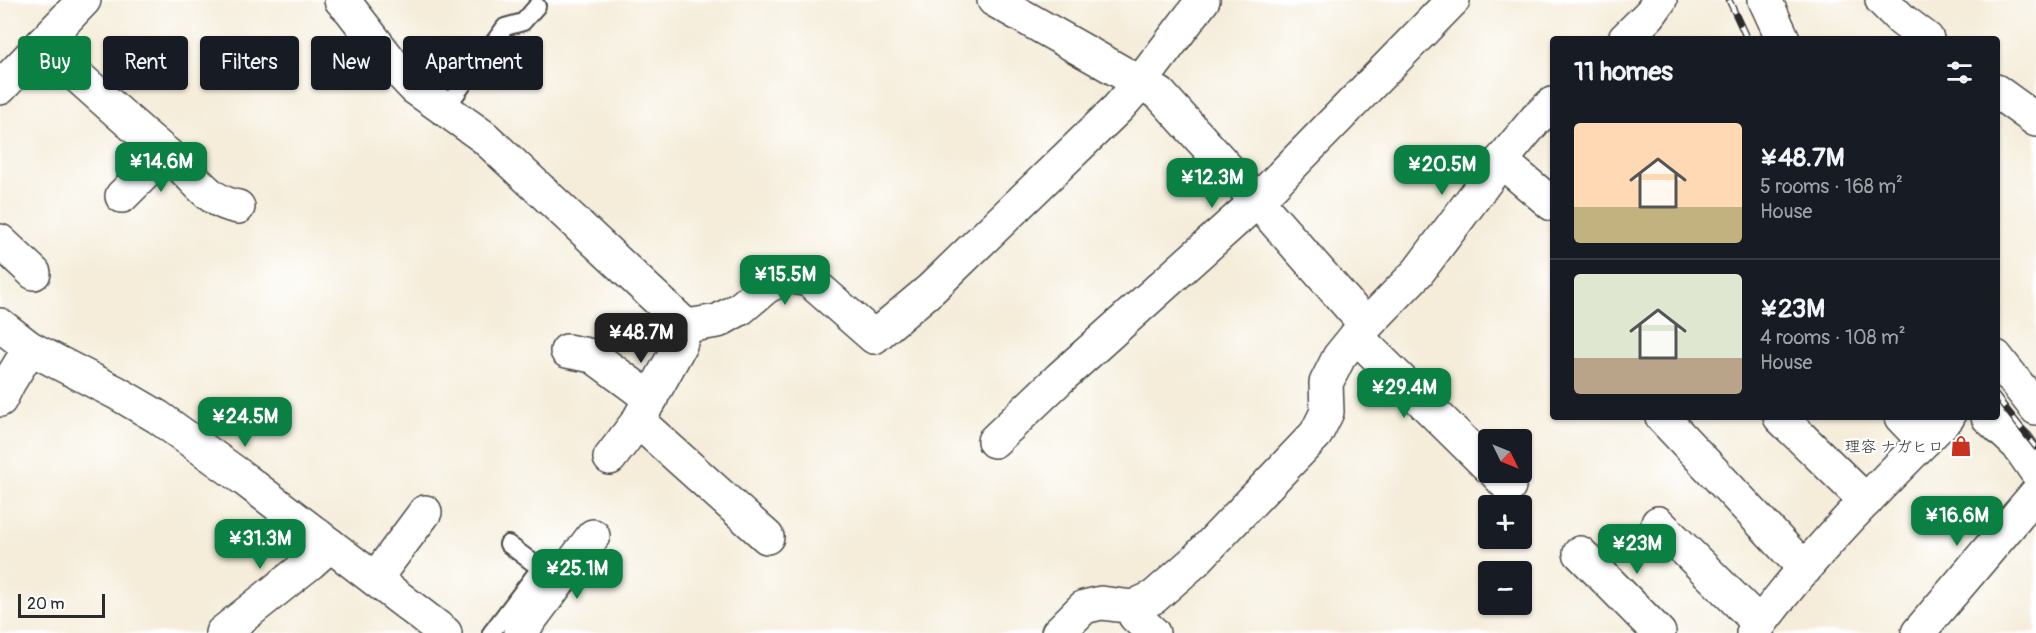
<!DOCTYPE html>
<meta charset="utf-8">
<style>
body{margin:0;font-family:Pangolin,"Klee One",sans-serif;background:#20242c;color:#f1f3f6;height:100vh;display:flex;flex-direction:column;font-size:22px;white-space:nowrap}
*{box-sizing:border-box;margin:0}
p{font-size:20px;color:#9ea1a6}
.icon{flex:none;width:33px;height:33px;fill:none;stroke:currentColor;stroke-width:2;stroke-linecap:round;stroke-linejoin:round}
.map{position:relative;flex:1;overflow:hidden}
.details{position:absolute;left:1550px;top:36px;width:450px;height:384px;display:flex;flex-direction:column;background:#171b24;border-radius:6px;box-shadow:0 2px 4px #0004}
.details>*{flex:none}
.guide{position:absolute;left:18px;top:36px;width:570px;height:54px;display:flex;gap:12px}
.needle{width:39px;rotate:133deg}
.buttons{position:absolute;left:1478px;top:429px;display:grid;gap:12px}
.buttons a{display:grid;place-items:center;width:54px;height:54px;border-radius:6px;background:#171b24;box-shadow:0 2px 4px #0004;font-size:30px}
.scale{position:absolute;left:18px;bottom:15px;width:87px;box-sizing:border-box;padding-left:6px;border:3px solid #2b2b2b;border-top:0;font-size:16px;line-height:21px;white-space:nowrap;color:#2b2b2b;-webkit-text-stroke:4px #fff;paint-order:stroke}
.price{position:absolute;translate:-50% -51px;padding:0 14px;border-radius:12px;background:#0b8043;color:#fff;font-size:20px;line-height:39px;filter:drop-shadow(0 2px 3px #0008)}
.price::after{content:'';position:absolute;left:50%;top:36px;width:18px;height:14px;margin-left:-9px;background:inherit;clip-path:polygon(0 0,100% 0,50% 100%)}
.price.on{background:#222;color:#fff}
ul{padding:0;list-style:none}
li{display:flex;align-items:center;gap:18px;height:150px;padding:0 24px}
li+li{border-top:2px solid #363941}
li span{display:grid;place-items:center;flex:none;width:168px;height:120px;border-radius:6px;color:#555}
li>.icon{margin-inline-start:auto}
span .icon{width:72px;height:72px;fill:#fffc;stroke-width:1}
li b{font-size:26px}
h2{display:flex;justify-content:space-between;align-items:center;height:72px;padding:0 24px;font-size:26px}
.pill{padding:0 21px;border-radius:6px;background:#171b24;box-shadow:0 2px 4px #0004;font-size:21px;line-height:54px}
.pill.on{background:#0b8043;color:#fff}
.map>svg:first-child{display:block}
.lines{fill:none;stroke-linecap:round;stroke-linejoin:round}
.service-casing{stroke:#494845;stroke-width:20}
.minor-casing{stroke:#494845;stroke-width:36}
.tertiary-casing{stroke:#494845;stroke-width:36}
.primary-casing{stroke:#494845;stroke-width:36}
.service{stroke:#fff;stroke-width:16}
.minor{stroke:#fff;stroke-width:33}
.tertiary{stroke:#fff;stroke-width:33}
.primary{stroke:#fff;stroke-width:33}
.rail-casing{stroke:#2b2b2b;stroke-width:7}
.rail{stroke:#fff;stroke-width:4.5;stroke-dasharray:14;stroke-linecap:butt}
.labels{text-anchor:middle;stroke-width:4.5;stroke-linejoin:round;paint-order:stroke}
.poi-label{font-size:16px;fill:#2b2b2b;stroke:#fff;text-anchor:end}
</style>
<div class="map">
<svg width="2036" height="633" viewBox="0 0 2036 633">
<rect width="100%" height="100%" fill="#fff"/>
<filter id="ink" filterUnits="userSpaceOnUse"><feTurbulence type="fractalNoise" baseFrequency=".0167" numOctaves="2"/><feDisplacementMap in="SourceGraphic" scale="12" xChannelSelector="R" yChannelSelector="G"/><feConvolveMatrix kernelMatrix="1 2 1 2 8 2 1 2 1" color-interpolation-filters="sRGB"/></filter>
<filter id="wash" filterUnits="userSpaceOnUse"><feTurbulence type="fractalNoise" baseFrequency=".008" numOctaves="4" result="noise"/><feDisplacementMap in="SourceGraphic" scale="24" xChannelSelector="R" yChannelSelector="G"/><feGaussianBlur stdDeviation="1.35" result="paint"/><feColorMatrix in="noise" values="0 0 0 0 0 0 0 0 0 0 0 0 0 0 0 0 0 1.4 0 .05"/><feComposite in="paint" operator="in"/></filter>
<g filter="url(#wash)">
<rect width="100%" height="100%" fill="#f5edda"/>
</g>
<g filter="url(#ink)">
<g class="lines">
<defs>
<g id="service">
<polyline points="445,109 505,27 523,22 537,6"/>
<polyline points="491,633 540,568 508,544"/>
</g>
<g id="minor">
<polyline points="341,0 350,9 395,67 415,88 484,137 686,326 718,321 741,308 766,287 788,276 809,280 874,337 931,289 1118,108 1140,83 1203,0"/>
<polyline points="994,0 1160,94 1257,201 1366,325"/>
<polyline points="1882,0 1902,20 1927,39"/>
<polyline points="1625,39 1650,14 1660,0"/>
<path d="M 42,44 C 86,84 130,124 176,162 C 199,181 207,201 238,207"/>
<polyline points="0,88 84,0"/>
<polyline points="1996,91 2036,120"/>
<polyline points="1501,161 1552,204"/>
<polyline points="122,196 165,153"/>
<polyline points="0,241 34,273"/>
<polyline points="0,325 30,348 117,393 158,417 244,479 445,633"/>
<polyline points="1356,336 1488,466"/>
<polyline points="567,351 593,356 651,399"/>
<polyline points="0,400 9,382 30,348"/>
<polyline points="1662,417 1805,569"/>
<polyline points="1780,417 1866,501"/>
<polyline points="1901,417 1924,441"/>
<polyline points="1988,417 2018,445 2036,471"/>
<polyline points="638,421 680,345 686,326"/>
<polyline points="994,441 1060,378 1257,201 1453,0"/>
<polyline points="610,458 638,421 767,537"/>
<polyline points="1495,472 1509,487"/>
<polyline points="1658,523 1760,624"/>
<polyline points="1580,553 1659,633"/>
<polyline points="375,579 425,512"/>
<polyline points="1133,607 1135,616 1153,633"/>
<polyline points="222,633 310,563 330,545"/>
<polyline points="520,633 593,536"/>
<polyline points="1058,633 1084,607 1101,603 1133,607 1154,597 1195,561 1316,434 1327,412 1326,383 1339,357 1356,336 1418,272 1501,161 1536,119 1552,104"/>
<path d="M 1753,633 C 1810,555 1880,485 1948,417"/>
</g>
<polyline id="tertiary" points="1918,633 2036,494"/>
<g id="primary">
<polyline points="1765,0 1783,39"/>
<polyline points="1996,357 2036,408"/>
</g>
</defs>
<use href="#service" class="service-casing"/>
<use href="#minor" class="minor-casing"/>
<use href="#tertiary" class="tertiary-casing"/>
<use href="#primary" class="primary-casing"/>
<use href="#service" class="service"/>
<use href="#minor" class="minor"/>
<use href="#tertiary" class="tertiary"/>
<use href="#primary" class="primary"/>
<defs>
<g id="rail">
<polyline points="1729,0 1747,39"/>
<polyline points="1996,396 2036,447"/>
</g>
</defs>
<use href="#rail" class="rail-casing"/>
<use href="#rail" class="rail"/>
</g>
</g>
<defs>
<symbol id="shop-bare" viewBox="-9 -9 18 18"><path d="M-5-2.5h2.3a2.7 3.5 0 0 1 5.4 0H5L5.5 6h-11ZM-1.5-2.5h3a1.5 2.3 0 0 0-3 0Z" fill="#c8321e" stroke="#fff" stroke-width="2.5" paint-order="stroke"/></symbol>
</defs>
<g fill-rule="evenodd">
<use href="#shop-bare" x="1946" y="431" width="30" height="30"/>
</g>
<g class="labels">
<g class="poi-label">
<text x="1944" y="452">理容 ナガヒロ</text>
</g>
</g>
</svg>
<div class="buttons">
<a><svg class="needle" viewBox="-14 -14 28 28"><path d="M0-13l5 13h-10z" fill="#e53935"/><path d="M0 13l5-13h-10z" fill="#9ea1a6"/></svg></a>
<a>+</a>
<a>−</a>
</div>
<div class="scale">20 m</div>
<b class="price" style="left:161px;top:193px">¥14.6M</b>
<b class="price" style="left:1442px;top:196px">¥20.5M</b>
<b class="price" style="left:1212px;top:209px">¥12.3M</b>
<b class="price" style="left:785px;top:306px">¥15.5M</b>
<b class="price on" style="left:641px;top:364px">¥48.7M</b>
<b class="price" style="left:1404px;top:419px">¥29.4M</b>
<b class="price" style="left:245px;top:448px">¥24.5M</b>
<b class="price" style="left:1957px;top:547px">¥16.6M</b>
<b class="price" style="left:260px;top:570px">¥31.3M</b>
<b class="price" style="left:1637px;top:575px">¥23M</b>
<b class="price" style="left:577px;top:600px">¥25.1M</b>
<div class="guide">
<a class="pill on">Buy</a>
<a class="pill">Rent</a>
<a class="pill">Filters</a>
<a class="pill">New</a>
<a class="pill">Apartment</a>
</div>
<section class="details">
<h2>11 homes<svg class="icon" aria-label="filters" viewBox="0 0 24 24"><path d="M4 7h16M4 17h16"/><circle cx="9" cy="7" r="2"/><circle cx="15" cy="17" r="2"/></svg></h2>
<ul>
<li><span style="background:linear-gradient(#ffd9b3 70%,#c2b280 0)"><svg class="icon" aria-label="home" viewBox="0 0 24 24"><path d="M3 11l9-7 9 7M6 9v11h12V9"/></svg></span><div><b>¥48.7M</b><p>5 rooms · 168 m²</p><p>House</p></div></li>
<li><span style="background:linear-gradient(#dfe7d0 70%,#b9a48a 0)"><svg class="icon" aria-label="home" viewBox="0 0 24 24"><path d="M3 11l9-7 9 7M6 9v11h12V9"/></svg></span><div><b>¥23M</b><p>4 rooms · 108 m²</p><p>House</p></div></li>
</ul>
</section>
</div>
